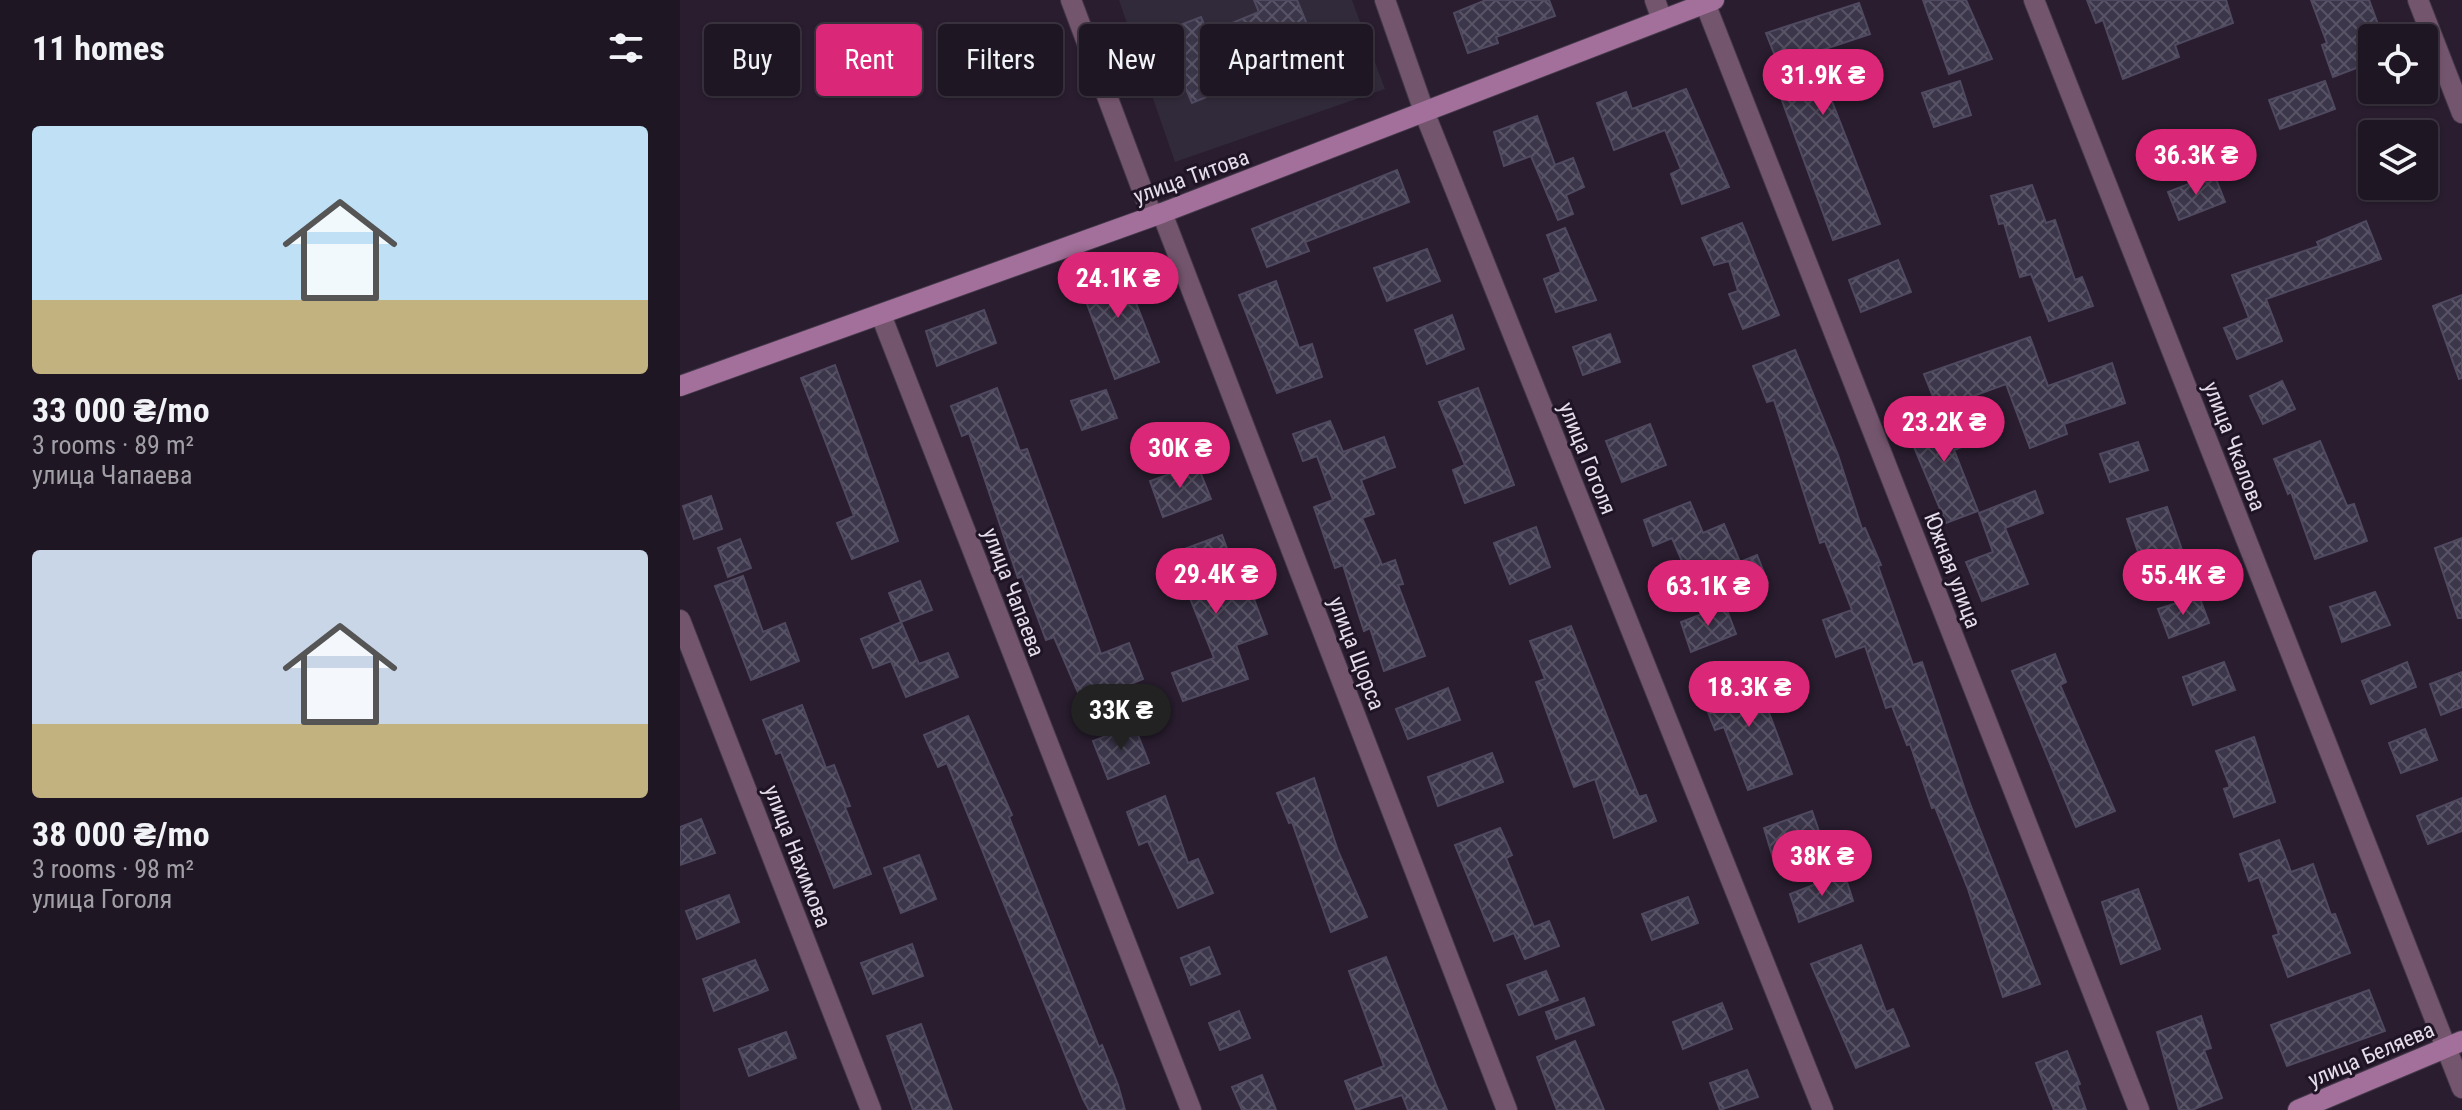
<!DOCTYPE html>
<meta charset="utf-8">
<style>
body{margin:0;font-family:"Roboto Condensed",sans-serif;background:#2c2330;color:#f1f3f6;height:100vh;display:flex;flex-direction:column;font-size:30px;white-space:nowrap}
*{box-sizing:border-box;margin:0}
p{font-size:26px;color:#a19fa6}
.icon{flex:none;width:44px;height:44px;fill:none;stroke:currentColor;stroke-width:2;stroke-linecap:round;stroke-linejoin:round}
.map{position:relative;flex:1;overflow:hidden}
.drawer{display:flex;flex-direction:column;background:#1f1623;width:680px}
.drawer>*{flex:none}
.guide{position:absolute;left:24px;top:24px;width:760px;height:72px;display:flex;gap:16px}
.fabs{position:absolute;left:1678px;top:24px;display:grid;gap:16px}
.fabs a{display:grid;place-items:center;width:80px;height:80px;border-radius:8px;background:#1f1623;box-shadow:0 2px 6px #0004,0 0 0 2px #3c3541;font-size:40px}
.price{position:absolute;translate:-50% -68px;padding:0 18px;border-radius:28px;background:#db2777;color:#fff;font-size:26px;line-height:52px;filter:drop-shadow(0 2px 4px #0008)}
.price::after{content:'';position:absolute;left:50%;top:48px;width:24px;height:18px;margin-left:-12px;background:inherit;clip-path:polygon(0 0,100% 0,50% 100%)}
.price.active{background:#222;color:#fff}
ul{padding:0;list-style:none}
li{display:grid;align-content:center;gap:16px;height:424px;padding:0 32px}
li span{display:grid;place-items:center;height:248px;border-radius:8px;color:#555}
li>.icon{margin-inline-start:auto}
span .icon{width:144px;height:144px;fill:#fffc;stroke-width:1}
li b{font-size:34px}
h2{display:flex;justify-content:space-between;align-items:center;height:96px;padding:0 32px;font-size:34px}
.chip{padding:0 28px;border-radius:8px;background:#1f1623;box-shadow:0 2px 6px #0004,0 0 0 2px #3c3541;font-size:28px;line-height:72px}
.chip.active{background:#db2777;color:#fff}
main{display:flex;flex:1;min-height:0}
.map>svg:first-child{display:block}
.education{fill:#312a3a}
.building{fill:url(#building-cross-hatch);stroke:#504a60;stroke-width:2}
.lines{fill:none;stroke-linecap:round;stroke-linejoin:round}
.minor-casing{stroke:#433849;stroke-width:22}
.secondary-casing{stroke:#433849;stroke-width:22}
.minor{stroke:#74556e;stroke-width:20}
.secondary{stroke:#a2709a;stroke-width:20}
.labels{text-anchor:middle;stroke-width:6;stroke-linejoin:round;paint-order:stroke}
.street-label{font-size:22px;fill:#e5deea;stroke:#1f1425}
</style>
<main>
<section class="drawer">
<h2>11 homes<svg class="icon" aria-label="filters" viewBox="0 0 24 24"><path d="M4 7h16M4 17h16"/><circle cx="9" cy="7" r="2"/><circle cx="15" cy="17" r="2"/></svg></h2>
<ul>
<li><span style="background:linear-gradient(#bfe0f5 70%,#c2b280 0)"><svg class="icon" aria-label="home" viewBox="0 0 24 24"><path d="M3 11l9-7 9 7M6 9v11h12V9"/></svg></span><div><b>33 000 ₴/mo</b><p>3 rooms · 89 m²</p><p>улица Чапаева</p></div></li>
<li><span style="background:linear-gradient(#c9d6e8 70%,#c2b280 0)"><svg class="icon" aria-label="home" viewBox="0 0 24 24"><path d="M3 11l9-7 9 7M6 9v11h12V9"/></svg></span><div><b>38 000 ₴/mo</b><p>3 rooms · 98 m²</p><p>улица Гоголя</p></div></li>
</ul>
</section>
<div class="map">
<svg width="1782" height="1110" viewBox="0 0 1782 1110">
<defs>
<pattern id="building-cross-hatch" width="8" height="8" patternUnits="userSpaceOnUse" patternTransform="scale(2)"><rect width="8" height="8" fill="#3c364b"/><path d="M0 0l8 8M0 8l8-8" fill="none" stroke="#585365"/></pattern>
</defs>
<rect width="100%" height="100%" fill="#291d2f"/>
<polygon class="education" points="439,0 672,0 705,89 495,162"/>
<g class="building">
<polygon points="574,0 617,0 638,51 512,103 482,32 521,17 528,33 579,12"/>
<polygon points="806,0 869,0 875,16 816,37 818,43 788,53 774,13"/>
<polygon points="1243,0 1286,0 1312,59 1269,74"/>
<polygon points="1407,0 1546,0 1553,23 1495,45 1499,57 1443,79 1423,20 1416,23"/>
<polygon points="1631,0 1689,0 1703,38 1692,38 1692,62 1653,77 1642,45 1647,43"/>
<polygon points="1179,3 1190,34 1133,53 1200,224 1153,240 1096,84 1105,81 1086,33"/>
<polygon points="1280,81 1291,115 1254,127 1242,93"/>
<polygon points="1645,81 1655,109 1600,129 1589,100"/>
<polygon points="1006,89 1049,187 1002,204 991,174 1001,169 985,130 934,150 917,103 946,92 952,109"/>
<polygon points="857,116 875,165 893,158 904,187 886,195 893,214 878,220 851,156 824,166 814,132"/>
<polygon points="717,170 729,202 625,242 629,251 587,267 572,229"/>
<polygon points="1534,174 1545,202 1499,220 1488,192"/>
<polygon points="1352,185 1366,223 1375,220 1395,280 1402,277 1413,306 1369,321 1351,274 1340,277 1324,223 1319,224 1311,196"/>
<polygon points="1686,221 1701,259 1586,299 1602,341 1557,359 1544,328 1569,318 1552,275 1639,246 1637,242"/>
<polygon points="1062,223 1099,315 1063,329 1049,294 1058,291 1049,261 1034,265 1022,238"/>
<polygon points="885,228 916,300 876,312 864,279 881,272 867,235"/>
<polygon points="747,249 760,281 707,301 694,268"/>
<polygon points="1218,260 1231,292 1181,312 1169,280"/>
<polygon points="440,262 479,362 435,379 397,277"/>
<polygon points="596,281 619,348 632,344 642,377 597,393 559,295"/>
<polygon points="1782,295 1782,378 1779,379 1753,306"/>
<polygon points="304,310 316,343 257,366 246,331"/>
<polygon points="772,315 784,349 747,364 735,330"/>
<polygon points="930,334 940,362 903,375 893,347"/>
<polygon points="1350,337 1368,386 1432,363 1445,403 1384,424 1387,434 1350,448 1326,384 1258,409 1244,374"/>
<polygon points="1115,350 1158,455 1182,529 1185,528 1201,565 1198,566 1233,665 1242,662 1287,796 1360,984 1323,997 1288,889 1255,807 1252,808 1230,744 1227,745 1212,706 1206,708 1185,646 1156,657 1143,620 1172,610 1145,541 1140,543 1094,400 1087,402 1073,366"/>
<polygon points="155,365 218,541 172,559 157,523 174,516 121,378"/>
<polygon points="1602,381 1615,409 1583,424 1570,396"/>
<polygon points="317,388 340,451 347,449 421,654 449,643 463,679 403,704 374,637 366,640 342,576 338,578 289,433 282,436 271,406"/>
<polygon points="798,388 834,485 785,503 773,470 785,465 759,402"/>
<polygon points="426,390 437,418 402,430 391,401"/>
<polygon points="1273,410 1287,445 1274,450 1298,511 1266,523 1226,428"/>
<polygon points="650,421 663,452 704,437 715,467 681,480 694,514 682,518 702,565 715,560 723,584 718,585 745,656 704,671 690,628 684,631 663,565 655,568 634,507 653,500 637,456 623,461 613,434"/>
<polygon points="970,424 986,465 942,482 926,441"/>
<polygon points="1640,441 1667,506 1674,504 1687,541 1635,559 1611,492 1608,494 1594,459"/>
<polygon points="1458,442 1468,470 1430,482 1420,454"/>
<polygon points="517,464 531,499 483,517 470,481"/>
<polygon points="1355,491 1363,513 1325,528 1348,584 1302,601 1286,562 1313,552 1299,513"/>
<polygon points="31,496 42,529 14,539 3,506"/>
<polygon points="1010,502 1023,533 1044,524 1060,562 1077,555 1088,583 1043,601 1029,566 1008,575 992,538 973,546 964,520"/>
<polygon points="1487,507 1502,550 1462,564 1447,519"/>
<polygon points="856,527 870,567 830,584 814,543"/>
<polygon points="542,535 565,597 572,594 587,634 556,645 568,679 503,701 492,673 534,658 505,586 500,589 488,555"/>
<polygon points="1782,538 1782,618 1778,618 1755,548"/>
<polygon points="60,539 71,568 48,577 38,548"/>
<polygon points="63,576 83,632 105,623 119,661 71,680 35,586"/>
<polygon points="240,581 252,610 221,622 209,593"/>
<polygon points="1695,592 1710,625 1662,642 1650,607"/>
<polygon points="1519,596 1529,623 1489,638 1478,609"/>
<polygon points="1045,605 1056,634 1011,652 1001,622"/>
<polygon points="221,622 239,664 268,653 278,677 226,697 211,661 193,668 181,639"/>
<polygon points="891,626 959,797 966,795 976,821 934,838 915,779 894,787 856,682 865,679 850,641"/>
<polygon points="1375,654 1386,682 1380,685 1435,811 1396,827 1332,671"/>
<polygon points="1544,662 1555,690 1513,705 1503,677"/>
<polygon points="1727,662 1736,687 1691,704 1682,681"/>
<polygon points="1080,672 1094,709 1088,710 1112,774 1068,790 1044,727 1035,730 1021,694"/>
<polygon points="1782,672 1782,707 1761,715 1750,684"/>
<polygon points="768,688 780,720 728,739 716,709"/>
<polygon points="122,705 146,768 154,765 170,806 165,807 191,874 154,888 101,752 96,754 83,720"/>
<polygon points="288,716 332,815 329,817 419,1047 422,1045 438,1085 445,1110 409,1110 403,1099 267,763 258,767 244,735"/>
<polygon points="454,725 469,763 428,779 413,741"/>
<polygon points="1745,729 1757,760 1721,773 1709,743"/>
<polygon points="1574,737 1595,802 1554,817 1544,789 1550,787 1536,751"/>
<polygon points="812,753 823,782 758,806 748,777"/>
<polygon points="634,778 658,851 687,917 651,932 612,822 609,823 597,793"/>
<polygon points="485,796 508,863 518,859 533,893 498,908 468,841 459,845 447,812"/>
<polygon points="1782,798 1782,831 1748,844 1737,816"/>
<polygon points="1132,811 1142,840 1093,858 1084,828"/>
<polygon points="21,819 35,853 0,865 0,827"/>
<polygon points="820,828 832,855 826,858 854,927 869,921 879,946 845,959 834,933 814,941 775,845"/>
<polygon points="1599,840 1611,872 1633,864 1651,915 1655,914 1670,953 1608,977 1593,936 1599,934 1579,877 1569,881 1560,854"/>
<polygon points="239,855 256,899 221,913 204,868"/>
<polygon points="1164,873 1173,901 1119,922 1110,894"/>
<polygon points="1458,889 1480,949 1441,964 1422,902"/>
<polygon points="49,895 59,922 17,939 6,911"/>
<polygon points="1008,897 1018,923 972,940 962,914"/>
<polygon points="232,944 243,976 193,994 181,963"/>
<polygon points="1181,945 1206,1012 1213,1009 1229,1046 1176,1068 1131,964"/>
<polygon points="529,947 540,974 511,985 501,958"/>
<polygon points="706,957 757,1087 767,1110 728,1110 722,1095 676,1110 665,1081 704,1066 669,971"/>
<polygon points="75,960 88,990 34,1011 23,979"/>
<polygon points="866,971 878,1000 839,1015 827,985"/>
<polygon points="1689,990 1705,1031 1607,1066 1591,1025"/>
<polygon points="904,998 914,1025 876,1039 866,1012"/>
<polygon points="1042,1003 1052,1029 1003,1049 993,1022"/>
<polygon points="559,1011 570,1038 540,1050 529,1023"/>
<polygon points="1521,1016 1531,1048 1524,1050 1542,1098 1512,1110 1499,1110 1477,1032"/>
<polygon points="241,1024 272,1110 233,1110 207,1036"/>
<polygon points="106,1032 116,1058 69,1076 59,1049"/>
<polygon points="895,1041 924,1110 877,1110 857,1057"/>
<polygon points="1387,1051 1400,1084 1397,1085 1406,1110 1374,1110 1356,1063"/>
<polygon points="1067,1070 1078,1097 1040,1110 1030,1083"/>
<polygon points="582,1075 596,1110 562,1110 552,1087"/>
</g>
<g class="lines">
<defs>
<g id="minor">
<polyline points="391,0 472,216"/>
<polyline points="705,0 745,114 1143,1110"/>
<polyline points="975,0 982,20"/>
<polyline points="1354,0 1782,1088"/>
<polyline points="1738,0 1782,113"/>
<polyline points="1025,3 1459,1110"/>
<polyline points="482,213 827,1110"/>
<polyline points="201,315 511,1110"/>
<polyline points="0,620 191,1110"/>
</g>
<g id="secondary">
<polyline points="0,386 482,213 1034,0"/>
<polyline points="1618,1110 1782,1041"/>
</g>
</defs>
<use href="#minor" class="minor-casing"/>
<use href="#secondary" class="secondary-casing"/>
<use href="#minor" class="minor"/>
<use href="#secondary" class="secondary"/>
</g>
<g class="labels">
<g class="street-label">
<text transform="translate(511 176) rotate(-20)" y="8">улица Титова</text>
<text transform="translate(1555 446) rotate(69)" y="8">улица Чкалова</text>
<text transform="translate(908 458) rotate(68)" y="8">улица Гоголя</text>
<text transform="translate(1273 570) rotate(69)" y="8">Южная улица</text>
<text transform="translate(334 592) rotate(69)" y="8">улица Чапаева</text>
<text transform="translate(677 653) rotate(69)" y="8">улица Щорса</text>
<text transform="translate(118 856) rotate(69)" y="8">улица Нахимова</text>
<text transform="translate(1691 1054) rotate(-23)" y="8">улица Беляева</text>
</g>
</g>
</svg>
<div class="fabs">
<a><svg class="icon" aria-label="locate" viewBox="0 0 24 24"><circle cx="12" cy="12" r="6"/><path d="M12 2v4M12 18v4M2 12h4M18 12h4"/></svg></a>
<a><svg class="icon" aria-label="layers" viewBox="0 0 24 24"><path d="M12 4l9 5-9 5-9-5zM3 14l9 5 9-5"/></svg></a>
</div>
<b class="price" style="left:1143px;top:117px">31.9K ₴</b>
<b class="price" style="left:1516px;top:197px">36.3K ₴</b>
<b class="price" style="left:438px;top:320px">24.1K ₴</b>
<b class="price" style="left:1264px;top:464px">23.2K ₴</b>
<b class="price" style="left:500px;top:490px">30K ₴</b>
<b class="price" style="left:536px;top:616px">29.4K ₴</b>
<b class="price" style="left:1503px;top:617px">55.4K ₴</b>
<b class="price" style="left:1028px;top:628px">63.1K ₴</b>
<b class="price" style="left:1069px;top:729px">18.3K ₴</b>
<b class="price active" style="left:441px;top:752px">33K ₴</b>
<b class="price" style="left:1142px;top:898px">38K ₴</b>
<div class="guide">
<a class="chip">Buy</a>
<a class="chip active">Rent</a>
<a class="chip">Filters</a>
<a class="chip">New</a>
<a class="chip">Apartment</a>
</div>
</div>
</main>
